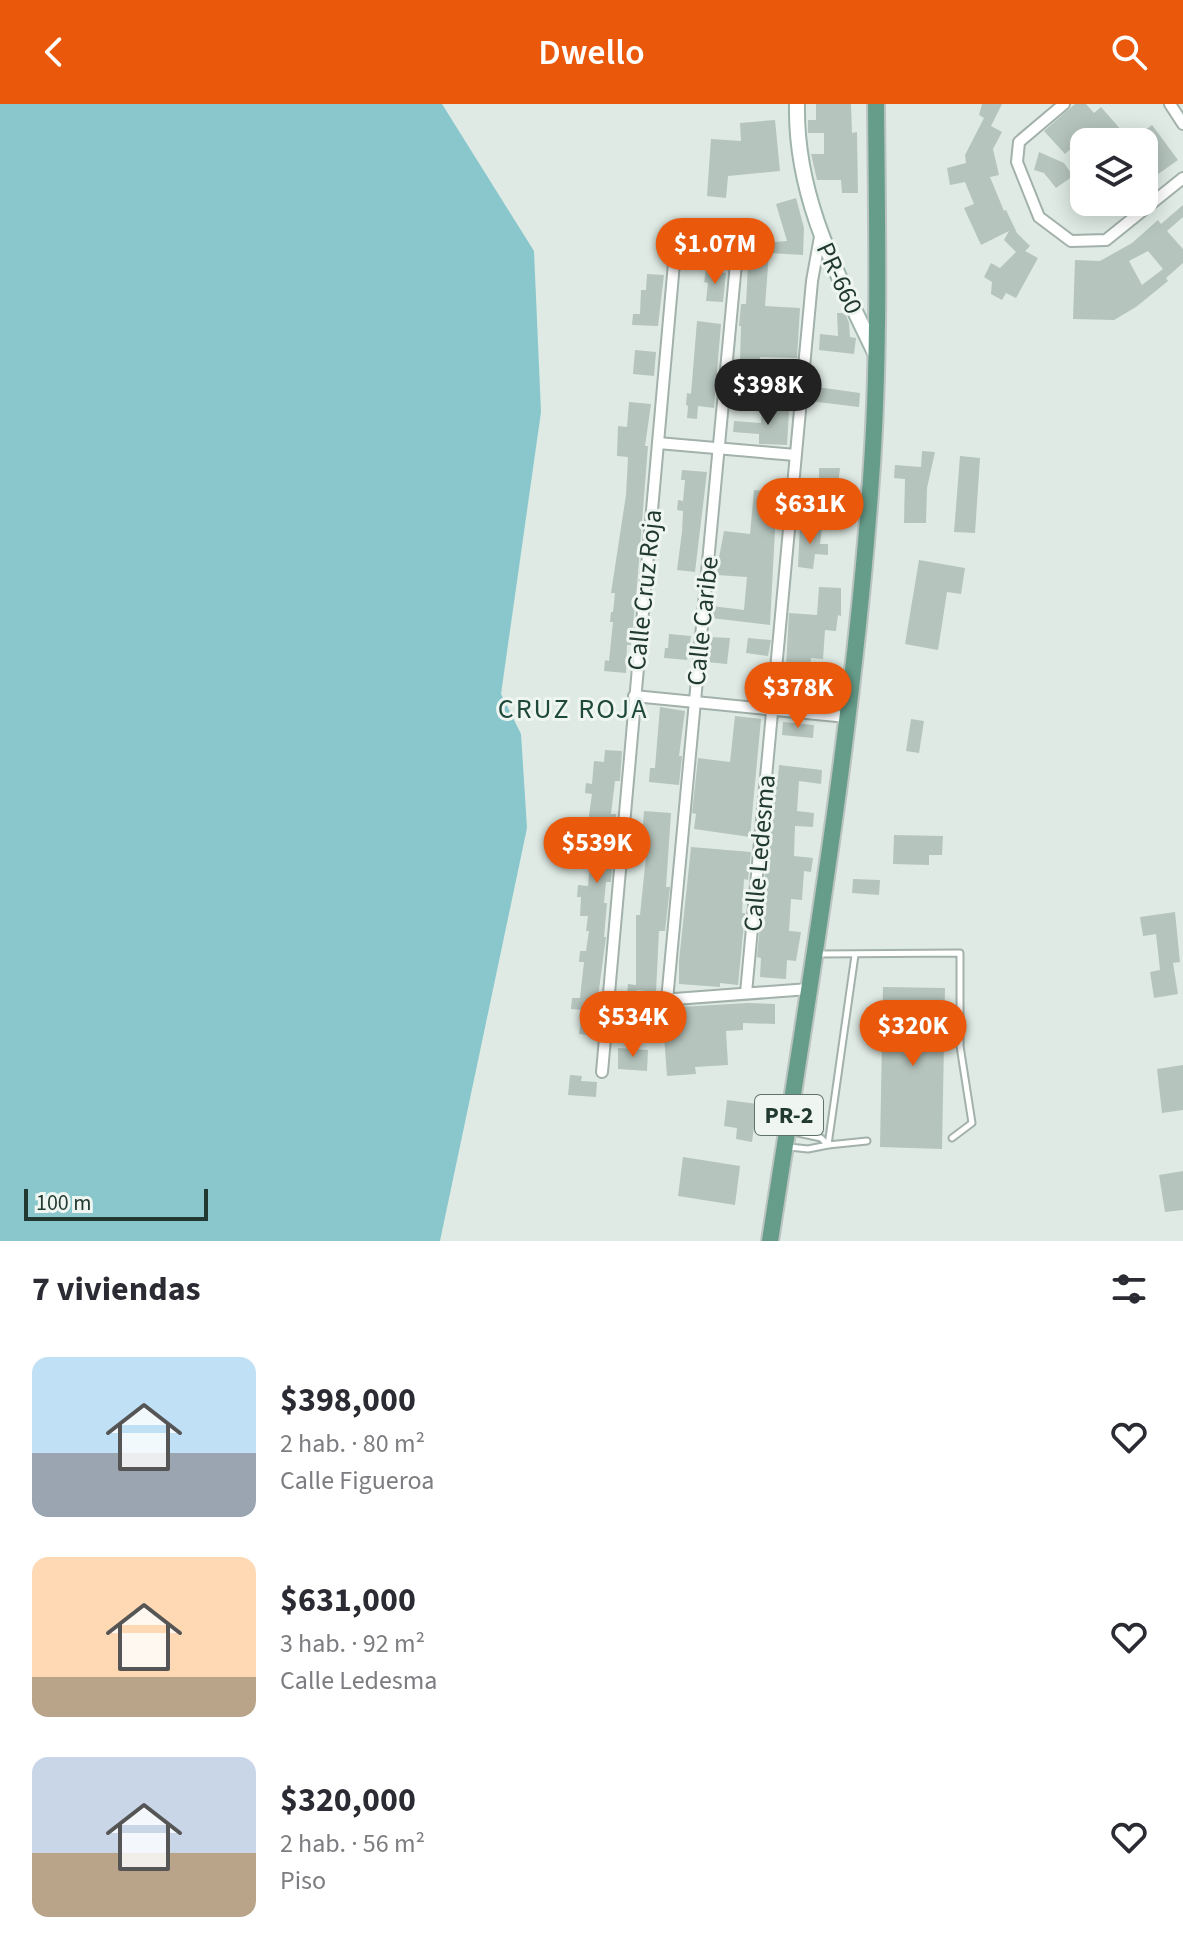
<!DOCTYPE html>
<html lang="es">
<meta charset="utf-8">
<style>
body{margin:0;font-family:"Source Sans 3",sans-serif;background:#f2f2f3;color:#2b2b33;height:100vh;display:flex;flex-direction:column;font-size:30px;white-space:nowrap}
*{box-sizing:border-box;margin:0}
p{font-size:26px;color:#7c7c81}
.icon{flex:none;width:44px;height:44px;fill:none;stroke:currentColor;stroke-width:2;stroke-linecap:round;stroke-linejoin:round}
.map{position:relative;height:1137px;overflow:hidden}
.side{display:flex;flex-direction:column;background:#fff;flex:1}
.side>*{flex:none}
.tools{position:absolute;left:1070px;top:24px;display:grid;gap:16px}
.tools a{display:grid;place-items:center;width:88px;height:88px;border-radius:16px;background:#fff;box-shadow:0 4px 20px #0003;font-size:40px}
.scale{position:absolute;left:24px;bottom:20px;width:184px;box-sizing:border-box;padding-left:8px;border:4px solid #213930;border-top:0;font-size:22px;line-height:28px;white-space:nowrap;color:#213930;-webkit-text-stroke:6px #eff6f2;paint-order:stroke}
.price{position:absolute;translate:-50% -68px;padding:0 18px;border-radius:28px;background:#ea580c;color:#fff;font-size:26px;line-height:52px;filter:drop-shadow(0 2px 4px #0008)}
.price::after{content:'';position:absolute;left:50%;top:48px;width:24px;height:18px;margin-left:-12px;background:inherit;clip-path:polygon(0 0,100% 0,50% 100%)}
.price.on{background:#222;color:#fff}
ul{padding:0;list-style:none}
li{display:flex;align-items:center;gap:24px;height:200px;padding:0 32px}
li span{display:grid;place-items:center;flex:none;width:224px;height:160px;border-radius:16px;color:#555}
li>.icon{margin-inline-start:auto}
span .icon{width:96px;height:96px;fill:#fffc;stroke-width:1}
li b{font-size:34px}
h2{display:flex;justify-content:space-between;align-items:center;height:96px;padding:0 32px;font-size:34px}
header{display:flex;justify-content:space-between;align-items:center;height:104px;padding:0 32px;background:#ea580c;color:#fff;font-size:36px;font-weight:600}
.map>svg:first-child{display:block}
.water{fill:#89c7cc}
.building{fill:#b5c4bd;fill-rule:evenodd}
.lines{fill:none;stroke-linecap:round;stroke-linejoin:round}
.lane-casing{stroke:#a2b1aa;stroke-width:9}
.street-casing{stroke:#a2b1aa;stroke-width:14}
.secondary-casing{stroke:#9fb5ab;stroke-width:18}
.primary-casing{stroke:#bcc4c1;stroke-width:20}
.lane{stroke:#fff;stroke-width:5}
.street{stroke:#fff;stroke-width:10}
.secondary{stroke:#fff;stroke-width:14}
.primary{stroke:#669d8a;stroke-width:16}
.labels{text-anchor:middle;stroke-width:6;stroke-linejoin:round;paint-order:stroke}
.shield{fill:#eff6f2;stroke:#5f726a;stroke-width:2}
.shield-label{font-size:24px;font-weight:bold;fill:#213930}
.street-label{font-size:26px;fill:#213930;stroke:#eff6f2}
.neighbourhood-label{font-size:28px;letter-spacing:2px;fill:#1e493b;stroke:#eff6f2}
</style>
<header><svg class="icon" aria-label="back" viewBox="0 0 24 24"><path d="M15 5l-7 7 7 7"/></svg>Dwello<svg class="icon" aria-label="search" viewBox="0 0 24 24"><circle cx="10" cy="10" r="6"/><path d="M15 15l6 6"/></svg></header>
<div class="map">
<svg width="1183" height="1137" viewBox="0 0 1183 1137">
<rect width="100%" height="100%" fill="#dfeae4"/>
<polygon class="water" points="0,0 442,0 534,147 541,308 501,590 521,630 527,724 440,1137 0,1137"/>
<g class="building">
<polygon points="816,0 851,0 852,29 857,28 858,89 842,89 841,76 817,76 811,50 824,50 824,29 808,29 808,16 816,16"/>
<polygon points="982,0 1002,0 991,22 1002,28 993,45 999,71 990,73 1004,107 1006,106 1017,129 1030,142 1025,147 1038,154 1016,194 1006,189 1002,196 991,190 992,178 984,173 991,159 1000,164 1016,148 1004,136 1009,127 981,141 964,104 974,100 965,78 950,81 947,64 966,59 965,51 984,14 979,11"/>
<polygon points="1075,0 1086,0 1094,9 1101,3 1122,27 1110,38 1084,38 1084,52 1075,41 1065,50 1044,27"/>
<polygon points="775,16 780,67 728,72 726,94 707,92 711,35 741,37 740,19"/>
<polygon points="1152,21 1178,56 1144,80 1144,38 1129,38"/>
<polygon points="1039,48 1064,59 1073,72 1056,84 1044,69 1034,66"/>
<polygon points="796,94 804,124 803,151 769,149 765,202 800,204 797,254 760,253 760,267 756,267 754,299 731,297 732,285 735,286 737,257 740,257 741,222 739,222 741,200 746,200 749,140 787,137 776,100"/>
<path d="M 1183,101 L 1183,113 L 1167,127 L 1183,145 L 1183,159 L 1166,174 L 1168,177 L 1136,203 L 1114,216 L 1073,215 L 1075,156 L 1100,157 L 1132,139 L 1158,116 L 1161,120 ZM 1148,147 L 1163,165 L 1142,181 L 1129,157 Z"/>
<polygon points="706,166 726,169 723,198 706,197 708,179 704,178"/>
<polygon points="647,170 664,171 658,222 632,221 633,210 640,210 641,186 646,186"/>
<polygon points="837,209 845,209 849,219 850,233 856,234 854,250 819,246 820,230 838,232"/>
<polygon points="697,217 721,220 714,304 698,302 697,315 687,314 688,302 686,301 687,289 691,290"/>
<polygon points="635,246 656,248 654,272 633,270"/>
<polygon points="810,282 860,289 859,303 809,297"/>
<polygon points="629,298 651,300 645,342 648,342 637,482 631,541 627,541 626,569 604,567 605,556 609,557 613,518 610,518 611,508 613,508 615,489 611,489 626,391 628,353 617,352 618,322 627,323"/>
<polygon points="762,305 789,307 787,341 759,340 759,330 733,328 734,317 761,319"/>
<polygon points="922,347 935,348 927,384 926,419 904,419 905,375 894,374 895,361 921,363"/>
<polygon points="960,352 980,354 975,429 954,428"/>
<polygon points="819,364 840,364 837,390 828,389 828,405 803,403 806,379 819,380"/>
<polygon points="682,366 707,368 695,468 677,466 682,428 683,407 677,406 678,396 683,397 685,376 681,376"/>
<polygon points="754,386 777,388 770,521 711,514 712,502 744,506 747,473 717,471 718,459 724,427 750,430"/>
<polygon points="800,422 822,424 820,440 828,440 828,451 815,450 813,465 798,463"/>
<polygon points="919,456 965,464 961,490 947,488 938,546 905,540"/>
<polygon points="819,483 841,484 841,512 838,511 836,527 825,526 823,555 811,554 808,582 785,580 789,509 817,511"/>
<polygon points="669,530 691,532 687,556 664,554 665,544 668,544"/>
<polygon points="711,533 730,534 727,560 707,558"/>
<polygon points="748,534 771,536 768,552 746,549"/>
<polygon points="660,603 685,607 679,652 682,652 679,681 649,678 650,664 655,664"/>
<polygon points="735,612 761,615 750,733 694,725 696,710 692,709 698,654 730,658"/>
<polygon points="911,615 924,617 919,649 906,647"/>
<polygon points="783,618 814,621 813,634 782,631"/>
<polygon points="605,646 622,647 620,677 615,677 611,710 616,710 611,778 606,778 604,799 607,799 604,833 606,833 598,893 597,932 579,930 582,906 571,905 572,894 580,894 584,858 579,858 580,847 586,847 589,827 586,827 588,812 580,812 581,793 577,793 578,781 588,782 591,748 587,748 587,725 592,690 585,689 586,679 592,680 594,657 604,658"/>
<polygon points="779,661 822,666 821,680 799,677 797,707 814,709 813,723 795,722 794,752 813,754 811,768 804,767 802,796 791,795 789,827 801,828 796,857 787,856 786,875 760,873 761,854 757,853 761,810 764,810 764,778 774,677 778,675"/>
<polygon points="644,707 671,709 666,783 670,783 665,827 659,827 656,888 637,886 637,890 627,890 628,880 636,881 636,811 640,811 646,752 641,752"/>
<polygon points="894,731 943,732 942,751 929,751 929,761 893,760"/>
<polygon points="691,743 751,748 748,776 744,775 742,809 745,809 738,881 720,879 720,883 679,880 679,857"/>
<polygon points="853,775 880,776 879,791 852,789"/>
<polygon points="1175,808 1180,858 1173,859 1178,890 1154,894 1150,868 1160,866 1156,830 1143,832 1140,813"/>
<polygon points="883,883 945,884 942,1045 880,1043"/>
<polygon points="748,899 775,900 775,920 743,919 743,926 726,927 728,961 695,963 696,970 667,972 662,904"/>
<polygon points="618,944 648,946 647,967 618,965"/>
<polygon points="1183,961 1183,1006 1162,1009 1157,965"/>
<polygon points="570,971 582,972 581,977 597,978 596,993 568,991"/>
<polygon points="727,996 757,1000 752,1038 736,1035 737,1024 724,1022"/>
<polygon points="683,1053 740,1062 735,1101 678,1092"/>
<polygon points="1183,1067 1183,1106 1165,1108 1159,1071"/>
</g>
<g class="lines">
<defs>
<g id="lane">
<polyline points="819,850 960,849 960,942 972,1019 952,1034"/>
<polyline points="855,851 828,1041 867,1037"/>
<polyline points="789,1027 821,1034 828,1041 808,1045 789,1043"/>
</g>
<g id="street">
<polyline points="1064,0 1019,38 1017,58 1039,113 1071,137 1106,136 1183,74"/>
<polyline points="1170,0 1183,20"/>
<polyline points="658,339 795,351"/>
<polyline points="634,592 847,613"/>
<polyline points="746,889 812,177 820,133"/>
<polyline points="667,896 738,138"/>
<polyline points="608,900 809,885"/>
<polyline points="602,968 675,148"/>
</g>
<path id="secondary" d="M 797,0 C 795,93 837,169 876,251"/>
<path id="primary" d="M 770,1137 C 809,884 853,630 871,375 C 880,251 877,125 876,0"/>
</defs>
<use href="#lane" class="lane-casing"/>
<use href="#street" class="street-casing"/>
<use href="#secondary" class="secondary-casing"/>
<use href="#primary" class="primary-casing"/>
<use href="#lane" class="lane"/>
<use href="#street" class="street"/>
<use href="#secondary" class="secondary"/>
<use href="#primary" class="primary"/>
</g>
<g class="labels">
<rect class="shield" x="755" y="991" width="68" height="40" rx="6"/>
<g class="shield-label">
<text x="789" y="1019">PR-2</text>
</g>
<g class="street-label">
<text transform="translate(840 174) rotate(65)" y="9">PR-660</text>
<text transform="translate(644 486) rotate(-84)" y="9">Calle Cruz Roja</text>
<text transform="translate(702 517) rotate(-84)" y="9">Calle Caribe</text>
<text transform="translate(759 749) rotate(-85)" y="9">Calle Ledesma</text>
</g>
<g class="neighbourhood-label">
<text x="573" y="614">CRUZ ROJA</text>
</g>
</g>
</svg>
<div class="tools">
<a><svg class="icon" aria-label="layers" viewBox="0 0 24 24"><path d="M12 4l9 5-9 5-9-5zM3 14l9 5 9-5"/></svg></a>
</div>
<div class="scale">100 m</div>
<b class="price" style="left:715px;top:182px">$1.07M</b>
<b class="price on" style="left:768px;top:323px">$398K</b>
<b class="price" style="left:810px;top:442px">$631K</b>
<b class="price" style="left:798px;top:626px">$378K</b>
<b class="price" style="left:597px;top:781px">$539K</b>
<b class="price" style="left:633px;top:955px">$534K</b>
<b class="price" style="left:913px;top:964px">$320K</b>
</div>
<section class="side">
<h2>7 viviendas<svg class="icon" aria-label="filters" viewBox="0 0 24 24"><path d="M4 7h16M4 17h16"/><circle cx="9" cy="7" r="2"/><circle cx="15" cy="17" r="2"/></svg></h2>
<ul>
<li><span style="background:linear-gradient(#bfe0f5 60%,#9aa5b1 0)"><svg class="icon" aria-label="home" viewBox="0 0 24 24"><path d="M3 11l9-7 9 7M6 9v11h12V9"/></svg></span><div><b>$398,000</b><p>2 hab. · 80 m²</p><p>Calle Figueroa</p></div><svg class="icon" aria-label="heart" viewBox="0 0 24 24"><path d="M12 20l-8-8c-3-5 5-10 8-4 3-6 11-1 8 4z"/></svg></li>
<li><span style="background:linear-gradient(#ffd9b3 75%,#b9a48a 0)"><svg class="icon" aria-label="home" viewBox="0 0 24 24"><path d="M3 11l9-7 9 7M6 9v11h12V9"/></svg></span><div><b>$631,000</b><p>3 hab. · 92 m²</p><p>Calle Ledesma</p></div><svg class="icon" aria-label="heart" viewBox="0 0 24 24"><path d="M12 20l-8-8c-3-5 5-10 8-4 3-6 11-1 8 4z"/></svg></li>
<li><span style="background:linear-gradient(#c9d6e8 60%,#b9a48a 0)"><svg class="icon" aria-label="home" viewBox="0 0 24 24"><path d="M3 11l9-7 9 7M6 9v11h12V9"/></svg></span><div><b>$320,000</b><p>2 hab. · 56 m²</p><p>Piso</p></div><svg class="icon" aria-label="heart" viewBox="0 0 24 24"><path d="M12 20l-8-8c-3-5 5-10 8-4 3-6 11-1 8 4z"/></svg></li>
</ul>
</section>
